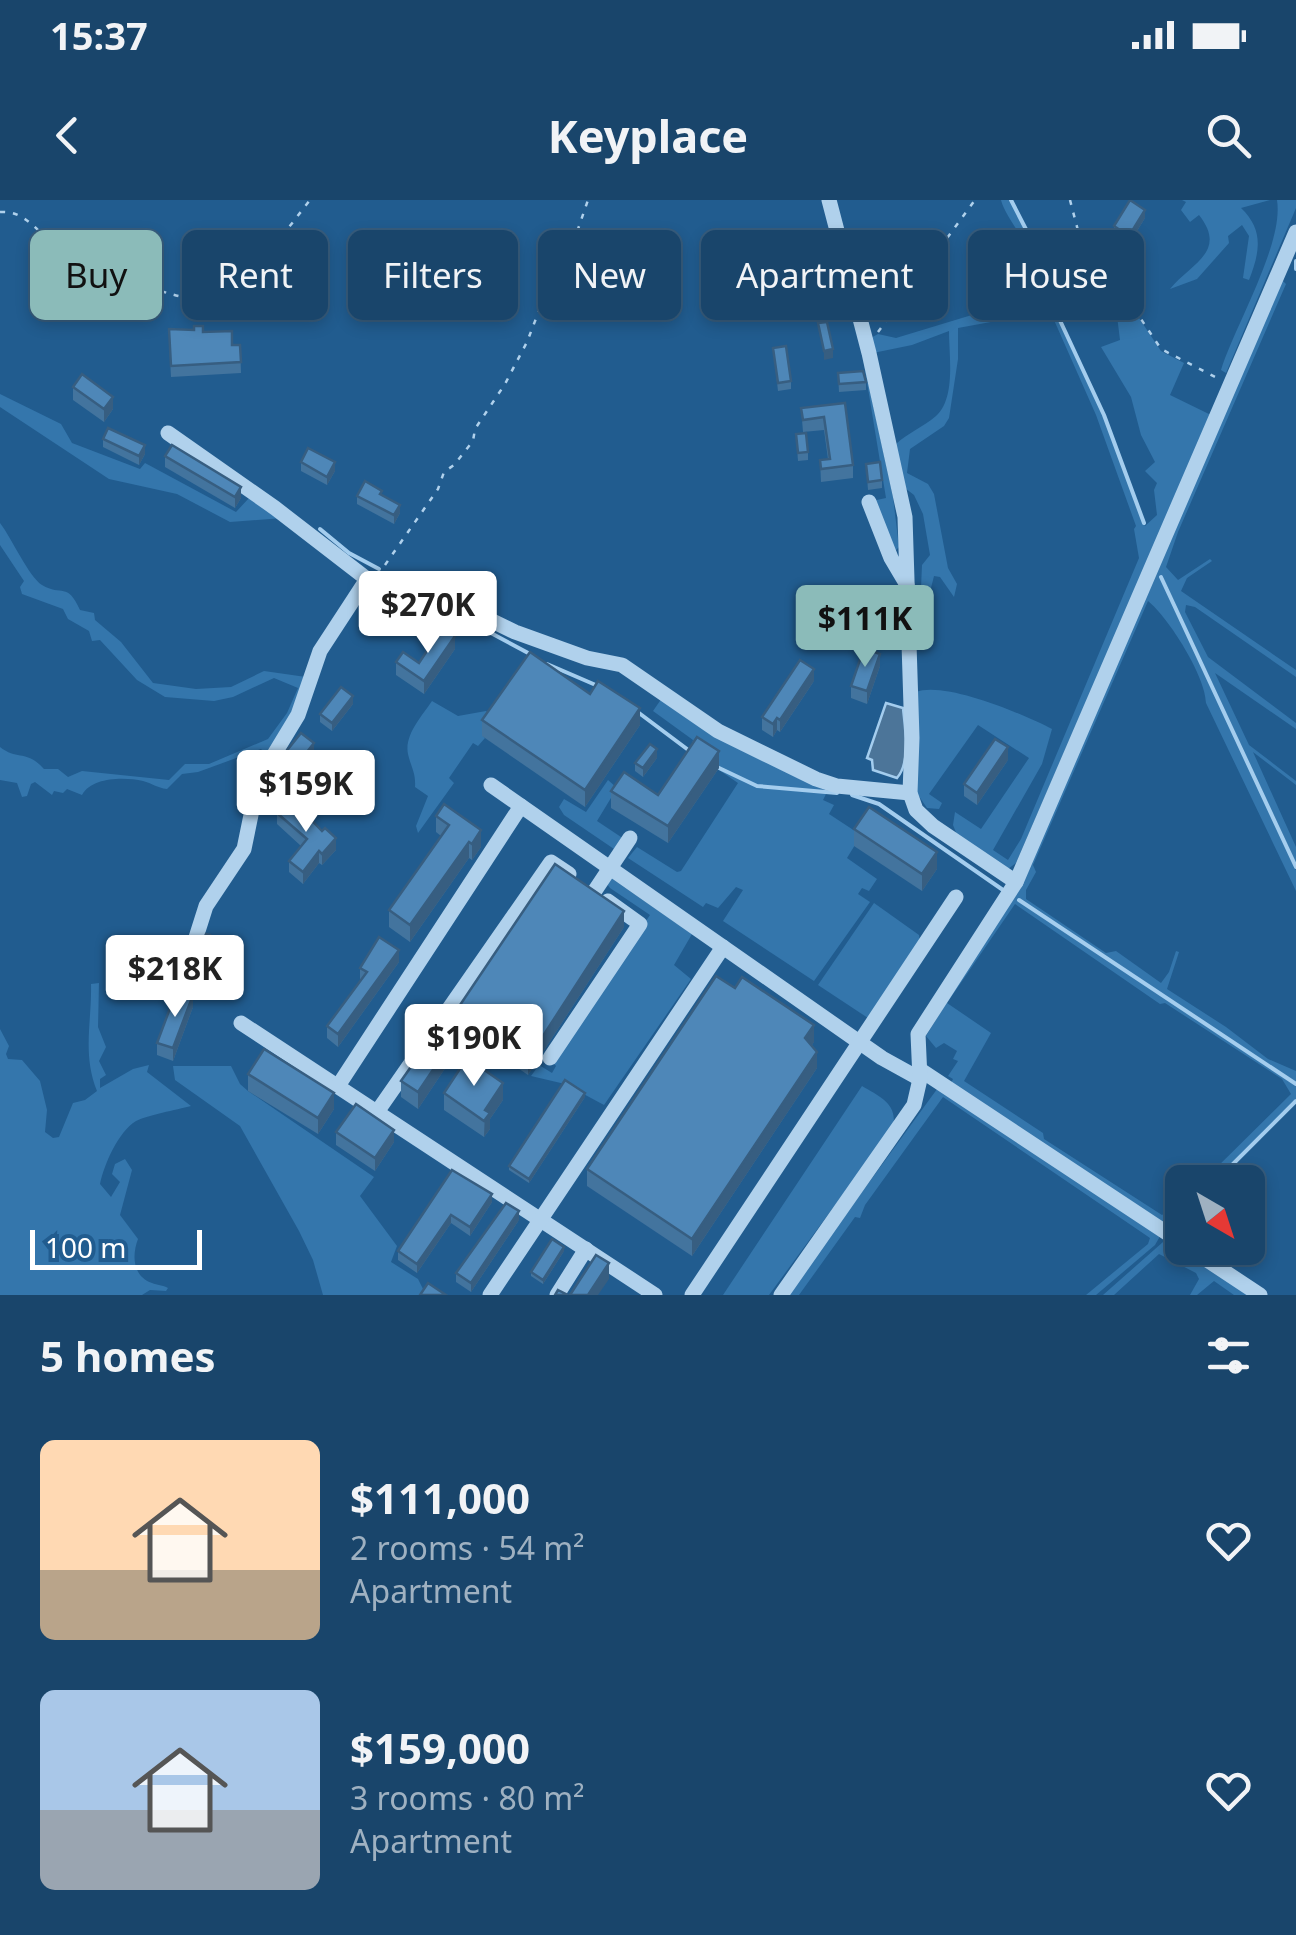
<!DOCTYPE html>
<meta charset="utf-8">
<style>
body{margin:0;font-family:"Noto Sans",sans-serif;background:#264f73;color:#f1f3f6;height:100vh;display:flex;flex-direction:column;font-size:38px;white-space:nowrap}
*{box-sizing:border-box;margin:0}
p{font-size:32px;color:#9fb1c1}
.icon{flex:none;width:55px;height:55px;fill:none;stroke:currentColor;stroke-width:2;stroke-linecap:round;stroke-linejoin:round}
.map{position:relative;height:1095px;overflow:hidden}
.details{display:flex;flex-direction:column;background:#19456b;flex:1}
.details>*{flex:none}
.banner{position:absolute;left:30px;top:30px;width:1238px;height:90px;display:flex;gap:20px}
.needle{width:65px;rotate:141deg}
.tools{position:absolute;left:1165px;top:965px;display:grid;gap:20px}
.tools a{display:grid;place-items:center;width:100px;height:100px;border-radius:15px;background:#19456b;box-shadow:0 5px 15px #0003,0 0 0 2px #375d7e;font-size:50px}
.scale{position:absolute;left:30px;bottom:25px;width:172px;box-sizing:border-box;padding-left:10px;border:5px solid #fff;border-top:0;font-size:28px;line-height:35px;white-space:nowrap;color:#fff;-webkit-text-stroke:8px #215c8f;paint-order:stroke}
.price{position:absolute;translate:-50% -85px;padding:0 22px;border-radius:10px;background:#fff;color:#222;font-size:32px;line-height:65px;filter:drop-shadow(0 2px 5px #0008)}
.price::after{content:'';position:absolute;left:50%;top:60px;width:30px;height:22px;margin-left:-15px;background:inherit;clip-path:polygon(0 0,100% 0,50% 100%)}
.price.on{background:#8bbbb9;color:#111}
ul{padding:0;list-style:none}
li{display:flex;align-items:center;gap:30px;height:250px;padding:0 40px}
li span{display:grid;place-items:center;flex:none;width:280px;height:200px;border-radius:15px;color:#555}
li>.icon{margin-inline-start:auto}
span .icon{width:120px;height:120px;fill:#fffc;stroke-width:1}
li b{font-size:42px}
h2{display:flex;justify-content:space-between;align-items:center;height:120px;padding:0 40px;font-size:42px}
.tag{padding:0 35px;border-radius:15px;background:#19456b;box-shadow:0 5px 15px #0003,0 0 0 2px #375d7e;font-size:35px;line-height:90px}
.tag.on{background:#8bbbb9;color:#111}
.status{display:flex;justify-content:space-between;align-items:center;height:70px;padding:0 50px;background:#19456b;direction:ltr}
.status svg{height:28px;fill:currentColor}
header{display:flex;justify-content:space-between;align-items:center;height:130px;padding:0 40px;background:#19456b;font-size:45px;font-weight:700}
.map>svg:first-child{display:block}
.green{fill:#3476ac}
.water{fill:#4c7599;stroke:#a4cdee;stroke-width:2.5}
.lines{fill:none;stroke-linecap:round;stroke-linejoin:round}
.stream{stroke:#a4cdee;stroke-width:4}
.path{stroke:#b0d1ec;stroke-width:2.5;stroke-dasharray:5 8;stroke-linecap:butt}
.minor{stroke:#b0d1ec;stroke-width:15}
.wall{fill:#43749e}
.shaded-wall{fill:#375e81}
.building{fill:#4e87b8;stroke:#375e81;stroke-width:2.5}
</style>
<div class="status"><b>15:37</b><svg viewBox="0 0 49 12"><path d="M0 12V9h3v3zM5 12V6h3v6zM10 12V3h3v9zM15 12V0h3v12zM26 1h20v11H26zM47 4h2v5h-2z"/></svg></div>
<header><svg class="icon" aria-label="back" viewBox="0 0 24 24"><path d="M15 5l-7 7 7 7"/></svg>Keyplace<svg class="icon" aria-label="search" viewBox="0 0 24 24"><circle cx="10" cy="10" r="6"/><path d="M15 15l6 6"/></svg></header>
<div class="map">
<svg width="1296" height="1095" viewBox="0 0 1296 1095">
<rect width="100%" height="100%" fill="#215c8f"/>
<g class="green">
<path d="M 1001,0 L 1010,0 L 1035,50 C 1027,86 1005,84 995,110 L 1051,98 L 1103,216 L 1145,326 L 1157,315 L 1154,290 L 1157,283 L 1145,271 L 1155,262 L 1141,235 L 1131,197 L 1101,147 L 1120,140 L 1117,116 L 1131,106 L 1161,151 L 1184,163 L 1170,195 L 1211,215 L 1016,663 L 1008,669 L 957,635 L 953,625 L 955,612 L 981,629 L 1029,558 L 978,525 L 929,594 L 942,603 L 939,609 L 927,608 L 916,592 L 916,492 C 945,481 1023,514 1052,529 L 1042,564 L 993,650 L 1008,660 L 1021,639 L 1139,358 L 1134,329 L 1136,326 L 1096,215 L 1050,111 L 958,128 L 958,159 L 949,218 L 944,226 L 910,249 L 907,273 L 928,284 L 934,294 L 948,368 L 957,384 L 954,397 L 940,377 L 934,376 L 916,448 L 914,394 L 921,388 L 922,365 L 930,355 L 923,314 L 914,295 L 901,285 L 896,244 C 908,233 923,227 936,216 C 956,198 949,156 949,131 L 912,145 L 873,153 L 869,139 L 878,134 L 896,138 L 985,111 C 993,89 1030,82 1029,57 C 1028,40 1006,19 1001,0 Z"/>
<path d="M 1182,0 L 1270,0 L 1241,8 C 1264,30 1260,52 1249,80 L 1243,78 L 1249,36 L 1242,25 L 1228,36 L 1229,43 L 1197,79 L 1170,89 C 1191,63 1228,52 1199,15 L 1190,22 L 1181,10 L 1186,2 Z"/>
<path d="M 1277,0 L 1296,0 L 1296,8 L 1226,173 L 1221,170 C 1235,125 1284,44 1277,0 Z"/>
<path d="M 1281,79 L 1286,84 L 1178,332 L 1166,367 L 1178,380 L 1210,359 L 1212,361 L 1187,378 L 1181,391 L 1296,470 L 1296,477 L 1195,407 L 1186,405 L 1185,412 L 1208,457 L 1296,523 L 1296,529 L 1215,473 L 1249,545 L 1296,581 L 1296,585 L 1253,552 L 1296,647 L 1296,663 L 1163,377 L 1160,378 L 1296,670 L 1296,691 L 1206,503 C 1206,477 1169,418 1148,401 L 1033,665 L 1036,672 L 1026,690 L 1026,699 L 1106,753 L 1116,751 L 1161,783 L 1169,772 L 1176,751 L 1179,752 L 1167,789 L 1226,827 L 1268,859 L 1296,871 L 1296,882 L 1016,699 L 1296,886 L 1296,899 L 1214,982 L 1202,982 L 1291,894 L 1282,879 L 1165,803 L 1160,804 L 1015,704 L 947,803 L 991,833 L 964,881 L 1043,933 L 1044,939 L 1162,1015 L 1182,1001 L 1182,1013 L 1170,1025 L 1161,1022 L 951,883 L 953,879 L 948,876 L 958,861 L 953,859 L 957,851 L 944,843 L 936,848 L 926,836 L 1012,696 Z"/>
<polygon points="863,158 893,297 899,347 894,352 872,301 886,298"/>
<polygon points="0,194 61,224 72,243 140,269 145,263 236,312 250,297 283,318 230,322 177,294 109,279 0,207"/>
<path d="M 0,323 C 11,337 29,377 42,385 C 62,397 67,381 80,410 L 94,413 L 95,420 L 121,442 L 153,483 L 196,489 L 231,487 L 264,471 L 306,477 L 287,523 L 253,579 L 246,602 L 246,586 L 264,552 L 261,549 L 198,572 L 182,574 L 167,589 C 157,588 152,583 143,581 C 124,577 92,577 82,595 L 67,589 L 63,593 L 54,591 L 52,595 L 35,582 L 31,584 L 27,596 L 22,597 L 17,583 L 0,580 L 0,547 C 18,561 26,549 44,569 L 58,569 L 68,577 L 82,571 L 169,580 L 185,564 L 209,564 L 268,539 L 287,513 L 298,488 L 274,478 L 233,497 L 214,501 L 165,497 L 137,480 L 100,440 L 92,441 L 89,431 L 68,419 L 63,409 L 22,394 L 20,387 L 24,381 L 0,345 Z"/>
<polygon points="662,498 829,588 823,600 834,605 829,614 861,635 847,658 877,679 869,691 862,688 858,694 870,702 814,781 723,721 743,690 736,687 718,708 706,703 703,707 628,658 637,647 677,672 681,671 738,583 690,550 693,540 653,511"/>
<path d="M 432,501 L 458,516 L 486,511 L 495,518 L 483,536 L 485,538 L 478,546 L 473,543 L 449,578 L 454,583 L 418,633 L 416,626 L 428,596 L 415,587 C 416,573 411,567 408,554 C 404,535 422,516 432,501 Z"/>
<polygon points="608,580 617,588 597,621 621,637 622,642 614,649 564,615 559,607 564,599 586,612"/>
<polygon points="611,678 692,734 674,765 691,779 604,905 565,884 531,876 539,865 552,873 556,866 552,861 650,715 610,688 607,684"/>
<polygon points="874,703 919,735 920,743 871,820 818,785"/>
<path d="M 99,783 L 98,827 L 106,847 L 99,861 L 106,875 L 100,879 L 100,888 L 133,869 L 149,865 L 147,872 L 191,906 C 176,910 148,915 136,921 C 118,932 104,965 100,984 L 111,997 L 120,982 L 112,974 L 115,964 L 125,959 L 132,970 L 120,1015 L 138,1039 C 132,1055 132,1076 152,1083 C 157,1085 163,1085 168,1088 L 166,1091 L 150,1090 L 142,1095 L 0,1095 L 0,829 L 9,846 L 6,854 L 8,859 L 22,860 L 40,881 L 47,910 L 45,932 L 53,938 L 59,937 L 73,903 L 85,900 L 97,891 C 82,854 92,821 91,784 Z"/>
<polygon points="173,866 231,866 240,884 248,891 374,977 360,996 397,1046 391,1062 418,1079 426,1095 323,1095 313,1060 299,1031 240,926 175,880"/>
<polygon points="940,885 1159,1031 1159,1038 1155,1045 1096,1095 1086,1095 1148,1044 1150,1038 943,897 865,1005 860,1018 855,1017 799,1095 787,1095"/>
<path d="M 862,886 C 879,896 898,904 893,926 L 769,1095 L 723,1095 Z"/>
<polygon points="1173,1041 1252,1095 1234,1095 1214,1081 1197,1095 1190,1095 1199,1079 1196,1073 1159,1054 1114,1095 1103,1095 1163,1042 1168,1045"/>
</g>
<path class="water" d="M 886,503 L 903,508 C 905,529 911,562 897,578 L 873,570 L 872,560 L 867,558 Z"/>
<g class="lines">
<g class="stream">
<polyline points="1011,0 1033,43 1057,114 1104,215 1144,323"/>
<polyline points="1296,61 1296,69"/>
<polyline points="320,329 349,353 379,369"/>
<polyline points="1161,377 1296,667"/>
<polyline points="407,388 530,454"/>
<polyline points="547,464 598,486"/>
<polyline points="639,513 691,552"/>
<polyline points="717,567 757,586 837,593"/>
<polyline points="852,595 879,604 1003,690"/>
<polyline points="1019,700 1296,884"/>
<polyline points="1215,982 1296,901"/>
<polyline points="1169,1030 1182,1015"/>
</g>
<g class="path">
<polyline points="1070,0 1082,46 1090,59 1117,83 1161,149 1219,179"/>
<path d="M 0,12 C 26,10 38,34 58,47 C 81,62 156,92 183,97 C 202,100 235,99 253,92 L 276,44 L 310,0"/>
<polyline points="878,132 975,0"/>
<polyline points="385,365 438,289 444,272 454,265 473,241 475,229 505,184 527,142 542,103 563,73 588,0"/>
</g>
<g class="minor">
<polyline points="829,0 869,153 905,317 912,538 910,593 916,610 933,626 1016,682"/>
<polyline points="168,233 275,308 367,379 408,380 515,432 587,458 622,465 718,531 816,579 837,586 910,593"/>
<polyline points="869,302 891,358 907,385"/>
<polyline points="491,585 882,858 920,879"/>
<polyline points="594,692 630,638"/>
<polyline points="179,791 206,706 244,649 258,581 298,515 320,451 367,379"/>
<polyline points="241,823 655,1095"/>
<polyline points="550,858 640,724 608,701"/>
<polyline points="919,869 1182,1043"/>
<polyline points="338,886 521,606"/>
<polyline points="377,912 551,662 569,674"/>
<polyline points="1189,1048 1260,1095"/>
<polyline points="490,1095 723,747"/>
<polyline points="557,1095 586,1049"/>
<polyline points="692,1095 956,697"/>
<polyline points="781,1095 914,905 920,879 918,834 1016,682 1296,32"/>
</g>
</g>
<g class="wall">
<polygon points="1145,18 1129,44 1114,35 1114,26"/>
<polygon points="203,132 232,145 240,145 241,173 171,177 169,140"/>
<polygon points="773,148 791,181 791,189 778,191"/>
<polygon points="838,173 866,182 866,190 839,192"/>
<polygon points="73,187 113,209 104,222 73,200"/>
<polygon points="845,203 853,265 853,278 821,282 820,260 828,259 824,230 803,232 801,208"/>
<polygon points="796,234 808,252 808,260 798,261"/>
<polygon points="103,239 145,254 139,265 103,247"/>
<polygon points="165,256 241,298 235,308 165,267"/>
<polygon points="301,262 335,271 327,285 301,271"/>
<polygon points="866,264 882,280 882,288 868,290"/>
<polygon points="357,296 400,313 394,324 357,304"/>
<polygon points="856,393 876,427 876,440 860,442"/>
<polygon points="455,449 424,494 396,475 396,462 419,463"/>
<polygon points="880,466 867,504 851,498 851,486"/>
<polygon points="814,481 780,532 777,530 773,537 762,530 762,517"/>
<polygon points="590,494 640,525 585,607 482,536 482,520"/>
<polygon points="353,504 332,531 320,522 320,514"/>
<polygon points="314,556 285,592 272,582 272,569"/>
<polygon points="657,558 643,577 635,571 635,563"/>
<polygon points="1008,560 977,605 964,596 964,584"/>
<polygon points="719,568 668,643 611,608 611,591 658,595"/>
<polygon points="277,613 336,650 322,665 319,663 303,684 289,672 289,661 301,646 277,624"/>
<polygon points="436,616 481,647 472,660 469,658 410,742 389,727 389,710 441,636 436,632"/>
<polygon points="854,629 937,669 922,691 854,646"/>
<polygon points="624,727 528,875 468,834 418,909 401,897 401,881 452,817"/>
<polygon points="399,762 338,847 327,838 327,826 360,781 360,768"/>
<polygon points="193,807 173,861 157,855 157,843"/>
<polygon points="814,842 812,845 817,868 692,1056 587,986 587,969"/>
<polygon points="248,874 334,909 318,934 248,891"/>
<polygon points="444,893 503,900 490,919 490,929 484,937 444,910"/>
<polygon points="585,897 529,983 509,970 509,966"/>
<polygon points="336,932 394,942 375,971 336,945"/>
<polygon points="452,970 492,1002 470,1036 451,1023 417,1073 398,1060 398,1051"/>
<polygon points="519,1020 471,1092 456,1082 456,1073"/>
<polygon points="564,1051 543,1084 531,1076 531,1072"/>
</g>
<g class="shaded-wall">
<polygon points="1145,10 1145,18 1129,44 1129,36"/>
<polygon points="833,149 833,158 824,160 824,151"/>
<polygon points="113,197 113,209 104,222 104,209"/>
<polygon points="145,245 145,254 139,265 139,256"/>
<polygon points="335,262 335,271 327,285 327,277"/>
<polygon points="241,287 241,298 235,308 235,297"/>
<polygon points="400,305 400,313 394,324 394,315"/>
<polygon points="455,436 455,449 424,494 424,481"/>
<polygon points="880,454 880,466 867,504 867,491"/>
<polygon points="814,469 814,481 780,532 780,520"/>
<polygon points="353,496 353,504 332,531 332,523"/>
<polygon points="640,508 640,525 585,607 585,590"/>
<polygon points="777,518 777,530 773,537 773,524"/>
<polygon points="314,543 314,556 285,592 285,580"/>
<polygon points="1008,547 1008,560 977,605 977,593"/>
<polygon points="657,549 657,558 643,577 643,568"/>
<polygon points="719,551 719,568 668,643 668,626"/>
<polygon points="481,630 481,647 472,660 472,644"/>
<polygon points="336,638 336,650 322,665 322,654"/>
<polygon points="469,642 469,658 410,742 410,725"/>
<polygon points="319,651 319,663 303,684 303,672"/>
<polygon points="937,652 937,669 922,691 922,674"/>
<polygon points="624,711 624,727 528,875 528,859"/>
<polygon points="210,735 210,744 197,782 197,774"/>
<polygon points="399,750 399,762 338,847 338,834"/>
<polygon points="193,795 193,807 173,861 173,848"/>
<polygon points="468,818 468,834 418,909 418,892"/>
<polygon points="814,825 814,842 805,855 805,838"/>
<polygon points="817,852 817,868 692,1056 692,1039"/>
<polygon points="503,883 503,900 490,919 490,929 484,937 485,910"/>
<polygon points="334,893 334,909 318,934 318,918"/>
<polygon points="585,893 585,897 529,983 529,979"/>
<polygon points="394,930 394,942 375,971 375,958"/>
<polygon points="492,994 492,1002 470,1036 470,1027"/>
<polygon points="519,1011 519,1020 471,1092 471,1083"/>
<polygon points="451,1015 451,1023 417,1073 417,1064"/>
<polygon points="564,1047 564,1051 543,1084 543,1080"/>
<polygon points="609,1063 609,1079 598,1095 588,1095"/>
</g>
<g class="building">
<polygon points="1130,0 1145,10 1129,36 1114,26"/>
<polygon points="827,122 833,149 824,151 818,123"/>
<polygon points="194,126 203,126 203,132 232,131 232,145 240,145 241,162 171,166 169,129 194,130"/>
<polygon points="786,146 791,181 778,183 773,148"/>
<polygon points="863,171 866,182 839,184 838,173"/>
<polygon points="82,174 113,197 104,209 73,187"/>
<polygon points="845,203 853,265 821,269 820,260 830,259 824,217 803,220 801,208"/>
<polygon points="108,228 145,245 139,256 103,239"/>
<polygon points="806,233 808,252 798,253 796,234"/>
<polygon points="172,245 241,287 235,297 165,256"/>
<polygon points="308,248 335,262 327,277 301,262"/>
<polygon points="880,262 882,280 868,282 866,264"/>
<polygon points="365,281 382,291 380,294 400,305 394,315 357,296"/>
<polygon points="872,391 876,427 860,429 856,393"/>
<polygon points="442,428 455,436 424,481 396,462 403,452 419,463"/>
<polygon points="864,448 880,454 867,491 851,486"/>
<polygon points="530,452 590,494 598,481 640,508 585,590 482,520"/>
<polygon points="800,460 814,469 780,520 777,518 773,524 762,517"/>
<polygon points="341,487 353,496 332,523 320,514"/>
<polygon points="301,533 314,543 285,580 272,569"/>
<polygon points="697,537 719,551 668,626 611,591 624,572 658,595"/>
<polygon points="995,539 1008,547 977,593 964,584"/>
<polygon points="650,544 657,549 643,568 635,563"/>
<polygon points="290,598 322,631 325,628 336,638 322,654 319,651 303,672 289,661 307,639 277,613"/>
<polygon points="444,604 481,630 472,644 469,642 410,725 389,710 449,625 436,616"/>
<polygon points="869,607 937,652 922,674 854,629"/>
<polygon points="555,664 624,711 528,859 468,818 418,892 401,881 448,814 452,817"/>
<polygon points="206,734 210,735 197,774 194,773"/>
<polygon points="379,737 399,750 338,834 327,826 367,772 360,768"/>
<polygon points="716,776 735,788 742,777 814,825 805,838 817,852 692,1039 587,969"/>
<polygon points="181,791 193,795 173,848 157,843 175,795 179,796"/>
<polygon points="264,849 334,893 318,918 248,874"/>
<polygon points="467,858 503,883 485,910 490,913 484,921 444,893"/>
<polygon points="565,880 585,893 529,979 509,966"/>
<polygon points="356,904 394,930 375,958 336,932"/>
<polygon points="452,970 492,994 470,1027 451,1015 417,1064 398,1051"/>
<polygon points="506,1003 519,1011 471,1083 456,1073"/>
<polygon points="552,1039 564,1047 543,1080 531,1072"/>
<polygon points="596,1055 609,1063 588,1095 570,1095"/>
<polygon points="428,1083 446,1095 420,1095"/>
<polygon points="558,1090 568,1095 555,1095"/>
</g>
</svg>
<div class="tools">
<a><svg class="needle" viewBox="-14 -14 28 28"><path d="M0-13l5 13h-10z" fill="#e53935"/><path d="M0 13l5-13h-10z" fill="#9fb1c1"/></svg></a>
</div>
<div class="scale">100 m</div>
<b class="price" style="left:428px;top:456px">$270K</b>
<b class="price on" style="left:865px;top:470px">$111K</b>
<b class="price" style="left:306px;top:635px">$159K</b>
<b class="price" style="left:175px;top:820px">$218K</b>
<b class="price" style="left:474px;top:889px">$190K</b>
<div class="banner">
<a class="tag on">Buy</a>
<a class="tag">Rent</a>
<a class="tag">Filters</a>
<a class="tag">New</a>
<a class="tag">Apartment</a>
<a class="tag">House</a>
</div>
</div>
<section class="details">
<h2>5 homes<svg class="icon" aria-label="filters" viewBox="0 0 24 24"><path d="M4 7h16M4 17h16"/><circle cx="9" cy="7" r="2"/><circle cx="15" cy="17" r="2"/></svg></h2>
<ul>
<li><span style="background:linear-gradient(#ffd9b3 65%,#b9a48a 0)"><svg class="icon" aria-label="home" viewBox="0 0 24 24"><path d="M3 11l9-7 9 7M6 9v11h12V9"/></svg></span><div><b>$111,000</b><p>2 rooms · 54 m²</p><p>Apartment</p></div><svg class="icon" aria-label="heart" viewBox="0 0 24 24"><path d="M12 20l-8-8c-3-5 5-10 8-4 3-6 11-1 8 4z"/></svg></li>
<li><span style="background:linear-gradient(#a9c7e8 60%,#9aa5b1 0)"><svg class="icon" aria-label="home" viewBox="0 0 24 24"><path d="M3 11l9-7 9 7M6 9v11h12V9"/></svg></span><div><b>$159,000</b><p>3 rooms · 80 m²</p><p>Apartment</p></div><svg class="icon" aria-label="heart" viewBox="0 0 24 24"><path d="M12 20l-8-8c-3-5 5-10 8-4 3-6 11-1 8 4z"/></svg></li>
</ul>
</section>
